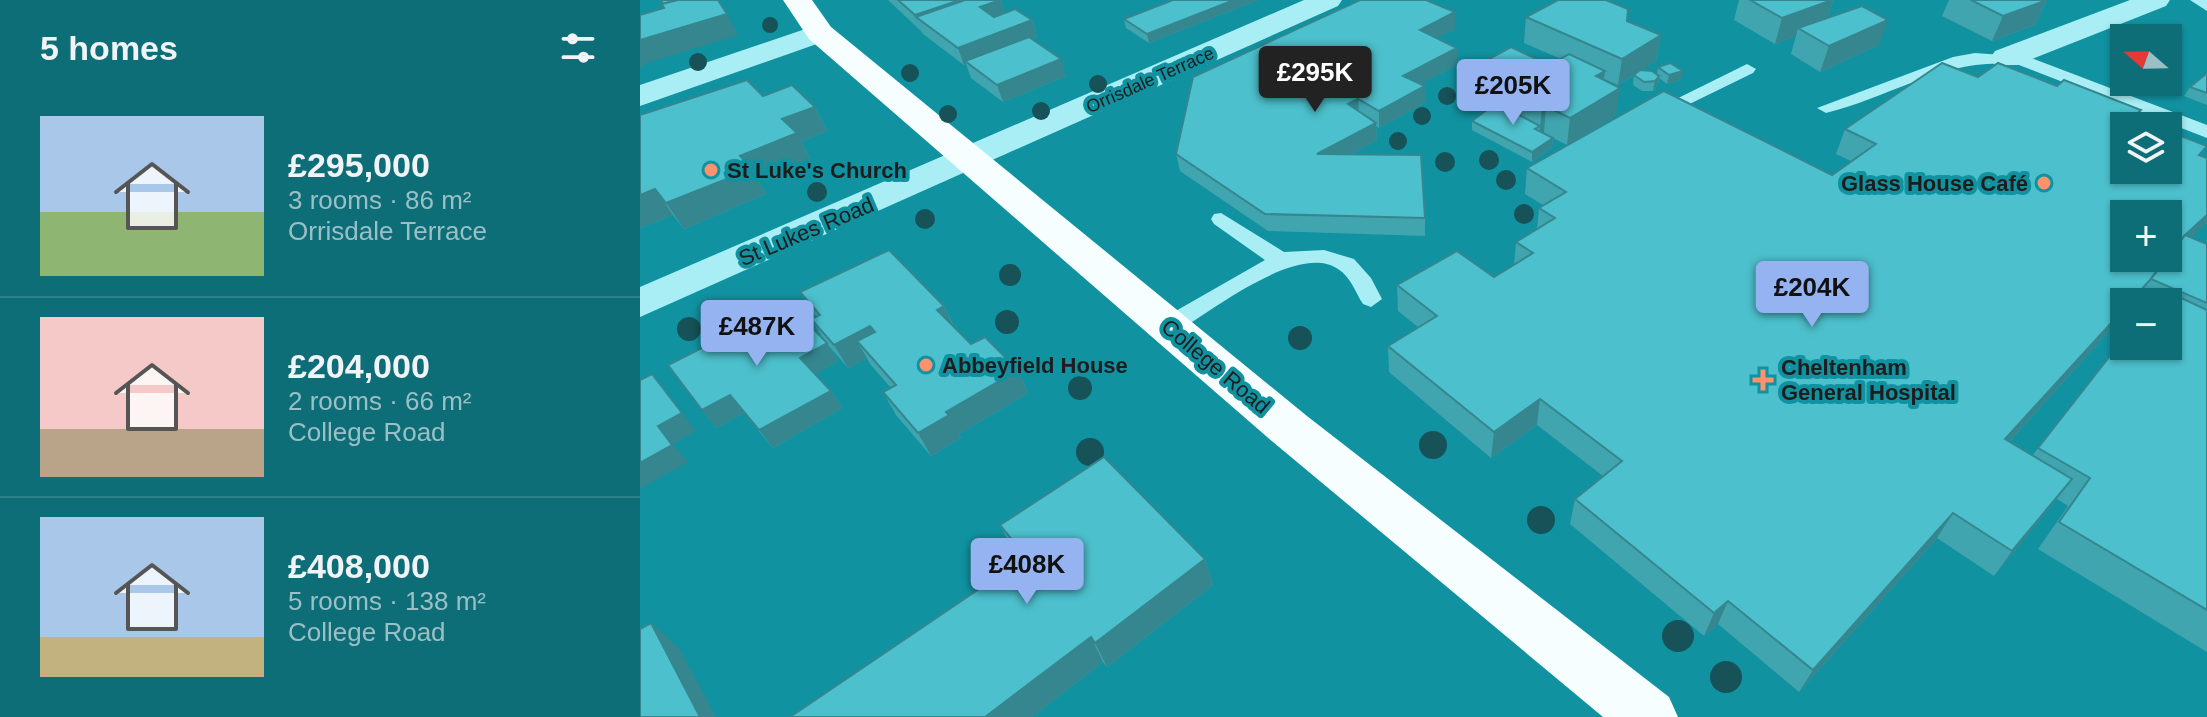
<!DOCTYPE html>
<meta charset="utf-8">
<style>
body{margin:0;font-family:Arial,sans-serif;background:#16737d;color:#f1f3f6;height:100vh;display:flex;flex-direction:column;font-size:30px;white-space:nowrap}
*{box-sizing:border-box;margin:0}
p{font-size:26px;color:#9ac0c6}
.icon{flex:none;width:44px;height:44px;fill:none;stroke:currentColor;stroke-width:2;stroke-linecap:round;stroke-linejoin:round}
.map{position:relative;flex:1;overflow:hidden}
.sheet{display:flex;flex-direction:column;background:#0d6e78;width:640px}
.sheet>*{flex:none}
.needle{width:52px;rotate:290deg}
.buttons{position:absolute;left:1470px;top:24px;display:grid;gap:16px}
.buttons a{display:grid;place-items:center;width:72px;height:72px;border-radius:0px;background:#0d6e78;box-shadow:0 2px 6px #0004;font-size:40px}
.price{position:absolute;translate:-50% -68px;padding:0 18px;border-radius:8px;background:#95b2f1;color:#111;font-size:26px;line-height:52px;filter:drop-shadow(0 2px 4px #0008)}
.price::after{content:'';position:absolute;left:50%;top:48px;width:24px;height:18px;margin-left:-12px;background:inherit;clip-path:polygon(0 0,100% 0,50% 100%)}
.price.current{background:#222;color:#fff}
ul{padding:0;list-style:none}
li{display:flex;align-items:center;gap:24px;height:200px;padding:0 40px}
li+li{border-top:2px solid #2d818a}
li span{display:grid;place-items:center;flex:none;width:224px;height:160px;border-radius:0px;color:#555}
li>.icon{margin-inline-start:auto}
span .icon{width:96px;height:96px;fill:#fffc;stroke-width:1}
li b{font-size:34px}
h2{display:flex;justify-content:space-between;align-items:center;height:96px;padding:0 40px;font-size:34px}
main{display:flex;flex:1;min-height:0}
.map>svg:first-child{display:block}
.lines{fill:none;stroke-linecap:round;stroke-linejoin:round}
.service{fill:#a9eef5;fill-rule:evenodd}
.minor{fill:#a9eef5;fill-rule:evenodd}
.primary{fill:#f7feff;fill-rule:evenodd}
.tree{fill:#165258}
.wall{fill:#41a5af;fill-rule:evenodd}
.shaded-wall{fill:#35868f}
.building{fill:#4cc0cc;stroke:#35868f;stroke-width:2}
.poi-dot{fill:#ff926d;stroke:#1192a0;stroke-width:3}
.labels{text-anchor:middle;stroke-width:8;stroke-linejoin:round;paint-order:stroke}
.far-street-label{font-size:18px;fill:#1d1d1d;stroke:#1192a0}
.poi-label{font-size:22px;font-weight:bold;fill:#1d1d1d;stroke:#1192a0;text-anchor:start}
.street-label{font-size:22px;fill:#1d1d1d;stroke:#1192a0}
</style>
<main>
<section class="sheet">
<h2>5 homes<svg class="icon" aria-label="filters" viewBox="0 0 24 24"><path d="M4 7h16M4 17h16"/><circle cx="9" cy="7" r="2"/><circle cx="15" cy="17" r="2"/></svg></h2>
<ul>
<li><span style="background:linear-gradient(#a9c7e8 60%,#8fb573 0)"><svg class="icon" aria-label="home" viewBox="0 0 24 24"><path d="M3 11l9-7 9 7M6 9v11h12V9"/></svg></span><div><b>£295,000</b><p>3 rooms · 86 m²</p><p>Orrisdale Terrace</p></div></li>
<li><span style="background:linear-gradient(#f6c9c9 70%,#b9a48a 0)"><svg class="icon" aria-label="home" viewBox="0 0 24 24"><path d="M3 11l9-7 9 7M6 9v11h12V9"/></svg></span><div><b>£204,000</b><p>2 rooms · 66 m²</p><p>College Road</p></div></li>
<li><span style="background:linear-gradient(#a9c7e8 75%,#c2b280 0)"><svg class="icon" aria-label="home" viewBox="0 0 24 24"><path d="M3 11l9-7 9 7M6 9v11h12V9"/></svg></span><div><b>£408,000</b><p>5 rooms · 138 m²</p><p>College Road</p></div></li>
</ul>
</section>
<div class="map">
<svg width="1567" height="717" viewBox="0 0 1567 717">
<rect width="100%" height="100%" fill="#1192a0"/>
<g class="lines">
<g class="service">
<polygon points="1550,0 1567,0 1567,11"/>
<path d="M 1335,53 L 1389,57 L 1567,125 L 1567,138 L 1379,65 C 1310,55 1251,97 1186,113 L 1177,108 L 1313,57 Z"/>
<polygon points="1107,64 1116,69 1113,73 1027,115 1021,116 1012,111"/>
<path d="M 581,213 L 644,252 L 684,250 L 714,259 L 731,278 L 742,299 L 731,307 L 723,304 C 715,292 711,277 698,269 C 658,242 572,311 536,332 L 520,332 L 516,326 L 520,320 L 625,260 L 574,224 L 571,219 L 574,214 Z"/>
</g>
<g class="minor">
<polygon points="664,0 702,0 698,6 0,317 0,287"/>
<polygon points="1490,0 1530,0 1526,6 1377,65 1355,65 1350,58 1355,51"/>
<polygon points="180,24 191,27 195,33 191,39 0,106 0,85"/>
</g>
<polygon class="primary" points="143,0 172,0 191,27 667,416 1029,697 1038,717 963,717 633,442 169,39"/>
</g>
<g class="tree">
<circle cx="130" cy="25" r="8"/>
<circle cx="58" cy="62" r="9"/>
<circle cx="270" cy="73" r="9"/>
<circle cx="458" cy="84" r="9"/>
<circle cx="807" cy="96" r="9"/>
<circle cx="401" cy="111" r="9"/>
<circle cx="308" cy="114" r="9"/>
<circle cx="782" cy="116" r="9"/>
<circle cx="758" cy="141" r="9"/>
<circle cx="849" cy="160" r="10"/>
<circle cx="805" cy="162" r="10"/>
<circle cx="866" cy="180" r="10"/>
<circle cx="177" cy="192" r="10"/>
<circle cx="884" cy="214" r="10"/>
<circle cx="285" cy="219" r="10"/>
<circle cx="370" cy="275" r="11"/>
<circle cx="367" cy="322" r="12"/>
<circle cx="49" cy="329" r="12"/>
<circle cx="660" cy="338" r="12"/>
<circle cx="440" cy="388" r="12"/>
<circle cx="793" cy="445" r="14"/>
<circle cx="450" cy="452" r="14"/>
<circle cx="901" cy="520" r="14"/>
<circle cx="1038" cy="636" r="16"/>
<circle cx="1086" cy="677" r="16"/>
</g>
<g class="wall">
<polygon points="248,0 361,0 365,13 392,20 397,37 391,39 426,76 363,102 331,78 326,64 324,65 283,34 281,31"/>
<polygon points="533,0 618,0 509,43 486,28 484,19"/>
<polygon points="1099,0 1193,0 1188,18 1239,45 1180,72 1151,54 1156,36 1135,44 1094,20"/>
<polygon points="1309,0 1407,0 1395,25 1352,41 1302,16"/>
<polygon points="815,12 815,29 796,38 817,48 817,65 780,84 785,103 739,128 736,126 737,140 710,155 785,218 785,236 628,231 540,171 536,154"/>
<polygon points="886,17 987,21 1021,35 1016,61 1001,70 1017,74 1018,67 1041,80 1027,84 1019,78 1018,85 1013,91 1002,91 993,85 994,75 996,74 978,85 964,79 976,115 927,145 913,138 912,147 892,162 832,130 832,121 848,109 826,97 827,71 909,65 921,59 884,43"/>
<polygon points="1567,73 1567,105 1544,96 1550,87"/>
<path d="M 1338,77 L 1496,118 L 1561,156 L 1552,238 L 1567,244 L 1567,652 L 1398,549 L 1428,506 L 1417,499 L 1354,576 L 1297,538 L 1159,692 L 1078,624 L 1064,636 L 930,524 L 935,499 L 963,476 L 897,425 L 851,458 L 749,372 L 748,346 L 778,327 L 758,311 L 757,285 L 854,277 L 874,265 L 876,242 L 897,229 L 899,208 L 903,205 L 885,194 L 887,168 L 1192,175 L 1211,161 L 1196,154 L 1205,129 ZM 1484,302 L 1528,302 L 1484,338 L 1392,456 L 1369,442 L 1484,315 Z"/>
<polygon points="123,96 175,107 187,131 161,142 170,158 118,180 126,194 44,229 33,215 0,228 0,115"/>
<polygon points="160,292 304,306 315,328 331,344 378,370 388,393 319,434 321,438 291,456 256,415 243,392 251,388 230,364 227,358 208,368 188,345 198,361 175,374 191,391 202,408 133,448 104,413 76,428 28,365 185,341 171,319 176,317"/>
<polygon points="360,525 565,559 573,585 467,667 463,662 392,717 150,717 380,560 374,552"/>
</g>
<g class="shaded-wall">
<polygon points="315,0 345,0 276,17 281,31 275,15"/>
<polygon points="361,0 366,16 345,24 340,7"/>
<polygon points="594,0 618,0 509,43 507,34"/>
<polygon points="1193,0 1186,25 1158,28 1156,36 1135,44 1142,18"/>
<polygon points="1407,0 1395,25 1352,41 1363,16"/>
<polygon points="815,12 815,29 780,47 780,30"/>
<polygon points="87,14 98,35 4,64 5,66 0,67 0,40"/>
<polygon points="392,20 397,37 328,64 325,61 326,64 324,65 318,48"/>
<polygon points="1248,20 1239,45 1180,72 1189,46"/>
<polygon points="1021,35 1016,61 978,85 982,59"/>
<polygon points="817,48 817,65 763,93 763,76"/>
<polygon points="421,59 426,76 363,102 357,85"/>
<polygon points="965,71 962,98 956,76"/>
<polygon points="1043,71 1041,80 1027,84 1029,75"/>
<polygon points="1019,76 1018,85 1013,91 1015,81"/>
<polygon points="785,86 785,103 739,128 739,111"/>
<polygon points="980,88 976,115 927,145 930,118"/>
<polygon points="718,99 719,116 708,104"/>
<polygon points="906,106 904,133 899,135 902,108"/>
<polygon points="175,107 187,131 161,142 170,158 118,180 126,194 44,229 26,203 100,156 142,119"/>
<polygon points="736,123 737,140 679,172 677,154"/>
<polygon points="913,138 912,147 892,162 892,152"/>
<polygon points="15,189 33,215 0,228 0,195"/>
<polygon points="1567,215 1567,223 1525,263 1544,237"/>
<polygon points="1509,281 1495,302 1490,302"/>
<polygon points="304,306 315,329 297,310"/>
<polygon points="1484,309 1484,315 1348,465 1365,439"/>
<polygon points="230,326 243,349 217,341 227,358 208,368 194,345"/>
<polygon points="187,343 198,361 172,376 160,358"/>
<polygon points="378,370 388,393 319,434 321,438 291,456 278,433 306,412"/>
<polygon points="12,374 56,431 33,444 48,462 0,489 0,463"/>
<polygon points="191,391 202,408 133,448 119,430"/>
<polygon points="90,395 104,413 76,428 62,410"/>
<polygon points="900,399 897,425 851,458 854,432"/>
<polygon points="1432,479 1413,504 1354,576 1372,551"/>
<polygon points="1313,513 1297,538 1159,692 1173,670"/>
<polygon points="565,559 573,585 467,667 455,643"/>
<polygon points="1088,601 1078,624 1064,636 1074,613"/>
<polygon points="11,623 39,648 76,717 60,717"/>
<polygon points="451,637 463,662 392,717 345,717"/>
</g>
<g class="building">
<polygon points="21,0 38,0 23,4"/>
<polygon points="38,0 78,0 87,14 0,40 0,15 24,8 22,4"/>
<polygon points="258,0 320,0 275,15"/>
<polygon points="325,0 360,0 340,7 354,17 375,9 392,20 318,48 276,17"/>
<polygon points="533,0 594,0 507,34 484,19"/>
<polygon points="720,0 786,0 815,12 780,30 817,48 763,76 785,86 739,111 718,99 708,104 736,123 677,154 781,155 785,218 625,214 536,154 553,77"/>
<polygon points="918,0 966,0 988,9 987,21 1021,35 982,59 886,17"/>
<polygon points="1110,0 1192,0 1142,18"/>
<polygon points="1331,0 1407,0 1363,16"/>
<polygon points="1222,6 1248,20 1189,46 1158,28"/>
<polygon points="389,37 421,59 357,85 325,61"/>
<polygon points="871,47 909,65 929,54 965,71 956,76 980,88 930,118 906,106 902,108 827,71"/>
<polygon points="1030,63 1043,71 1029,75 1018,67"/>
<polygon points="1302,63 1338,77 1358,63 1417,86 1424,80 1501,110 1493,117 1516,126 1484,126 1484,170 1528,170 1528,131 1567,146 1559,155 1567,158 1567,215 1545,235 1528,257 1528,214 1484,214 1484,258 1527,258 1509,281 1490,302 1484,302 1484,309 1365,439 1432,479 1372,551 1313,513 1173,670 1088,601 1074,613 935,499 982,461 900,399 854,432 748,346 797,316 757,285 817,251 854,277 893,253 876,242 915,218 899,208 926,192 887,168 1024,91 1192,175 1236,144 1205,129"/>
<polygon points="1000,70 1012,71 1019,76 1015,81 1004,82 994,75"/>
<polygon points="1567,73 1567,93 1550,87"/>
<polygon points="107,80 123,96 152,85 175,107 142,119 157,133 100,156 112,169 26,203 15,189 0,195 0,115"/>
<polygon points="856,103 900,126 895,129 913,138 892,152 832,121"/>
<polygon points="1545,235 1567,244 1567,303 1511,279"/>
<polygon points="249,250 304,306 297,310 331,344 345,337 378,370 306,412 309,415 278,433 243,392 256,385 217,341 235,332 230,326 194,345 171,319 180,315 160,292"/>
<polygon points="1522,289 1567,310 1567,610 1419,522 1450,478 1398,448 1484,338 1484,346 1528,346 1528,302 1512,302"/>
<polygon points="149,304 187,343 160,358 191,391 119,430 90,395 62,410 28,365"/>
<polygon points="12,374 42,413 18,426 32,445 0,463 0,380"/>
<polygon points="464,457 565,559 455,643 451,637 345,717 150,717 386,557 360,525"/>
<polygon points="11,623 60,717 0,717 0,629"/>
</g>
<g class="poi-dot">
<circle cx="71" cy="170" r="8"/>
<circle cx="1404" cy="183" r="8"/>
<circle cx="286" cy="365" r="8"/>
<path d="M1119 368h8v8h8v8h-8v8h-8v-8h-8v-8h8z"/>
</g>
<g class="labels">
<g class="far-street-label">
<text transform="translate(510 80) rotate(-24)" y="6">Orrisdale Terrace</text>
</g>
<g class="poi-label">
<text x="87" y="178">St Luke's Church</text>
<text x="1388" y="191" text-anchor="end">Glass House Café</text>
<text x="302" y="373">Abbeyfield House</text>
<text x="1141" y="375">Cheltenham<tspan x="1141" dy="25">General Hospital</tspan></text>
</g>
<g class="street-label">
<text transform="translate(166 231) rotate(-23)" y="8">St Lukes Road</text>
<text transform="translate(576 366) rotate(40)" y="8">College Road</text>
</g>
</g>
</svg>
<div class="buttons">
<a><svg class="needle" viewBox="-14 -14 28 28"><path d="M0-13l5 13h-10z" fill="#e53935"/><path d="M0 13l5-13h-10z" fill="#9ac0c6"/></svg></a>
<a><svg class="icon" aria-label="layers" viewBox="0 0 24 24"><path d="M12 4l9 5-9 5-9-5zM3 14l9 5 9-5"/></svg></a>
<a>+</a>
<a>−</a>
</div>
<b class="price current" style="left:675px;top:114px">£295K</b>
<b class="price" style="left:873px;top:127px">£205K</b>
<b class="price" style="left:1172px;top:329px">£204K</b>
<b class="price" style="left:117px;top:368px">£487K</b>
<b class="price" style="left:387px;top:606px">£408K</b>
</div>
</main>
